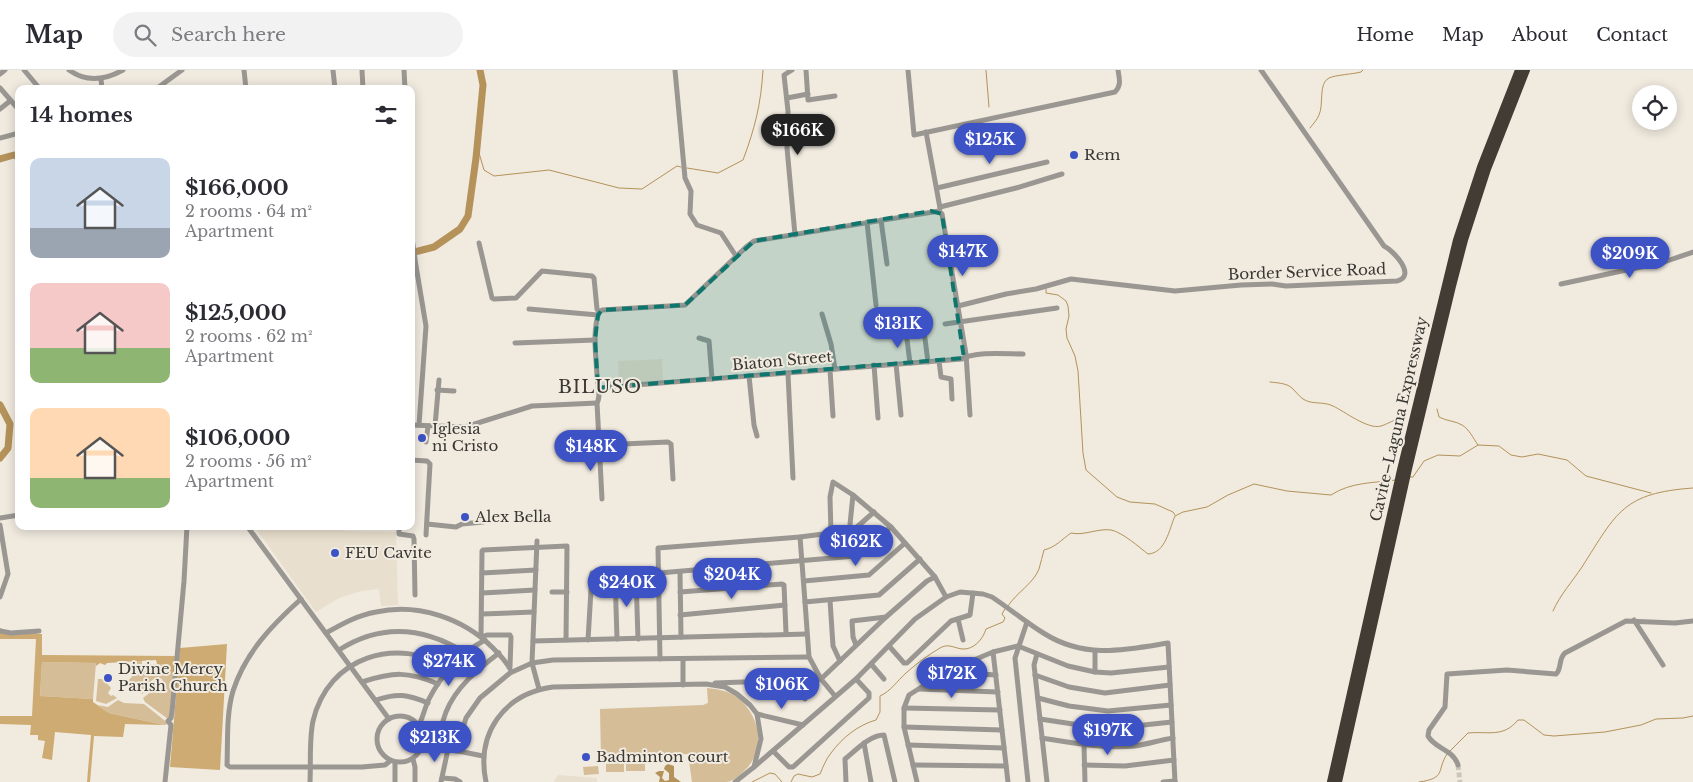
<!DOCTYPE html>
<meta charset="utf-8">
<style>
body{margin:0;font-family:"Libre Baskerville",serif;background:#f2f2f3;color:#2b2b33;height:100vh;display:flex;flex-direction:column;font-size:19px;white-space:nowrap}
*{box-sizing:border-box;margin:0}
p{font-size:16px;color:#7c7c81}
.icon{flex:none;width:28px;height:28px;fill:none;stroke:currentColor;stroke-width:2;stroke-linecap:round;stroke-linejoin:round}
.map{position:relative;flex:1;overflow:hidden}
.side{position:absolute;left:15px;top:15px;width:400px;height:445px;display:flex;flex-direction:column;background:#fff;border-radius:10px;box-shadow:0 2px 12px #0003}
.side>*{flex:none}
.controls{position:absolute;left:1632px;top:15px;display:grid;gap:10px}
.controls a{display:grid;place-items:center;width:45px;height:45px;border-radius:50%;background:#fff;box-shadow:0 2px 12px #0003;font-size:25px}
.price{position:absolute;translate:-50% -42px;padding:0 11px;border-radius:18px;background:#3d52c5;color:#fff;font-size:16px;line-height:32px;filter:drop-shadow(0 1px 2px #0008)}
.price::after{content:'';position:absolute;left:50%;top:30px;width:15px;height:11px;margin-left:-8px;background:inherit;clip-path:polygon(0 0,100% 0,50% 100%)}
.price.active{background:#222;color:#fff}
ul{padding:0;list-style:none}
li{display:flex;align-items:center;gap:15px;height:125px;padding:0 15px}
li span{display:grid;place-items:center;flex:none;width:140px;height:100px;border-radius:10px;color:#555}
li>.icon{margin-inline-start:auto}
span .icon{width:60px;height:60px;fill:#fffc;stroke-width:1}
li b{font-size:21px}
h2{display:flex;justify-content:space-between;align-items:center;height:60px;padding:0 15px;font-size:21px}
header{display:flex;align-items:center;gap:30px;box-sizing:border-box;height:70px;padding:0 25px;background:#fff;border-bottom:1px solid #e1e1e2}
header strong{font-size:24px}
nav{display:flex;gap:28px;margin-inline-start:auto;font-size:18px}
.search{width:350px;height:45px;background:#f2f2f3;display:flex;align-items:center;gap:12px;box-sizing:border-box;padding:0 18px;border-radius:28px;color:#7c7c81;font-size:19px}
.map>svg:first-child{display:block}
.built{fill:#e9dfce}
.green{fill:#d5bd97}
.forest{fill:#cdab72}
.water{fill:#b4925a}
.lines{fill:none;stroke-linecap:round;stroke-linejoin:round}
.stream{stroke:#b4925a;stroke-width:1}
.river{stroke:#b4925a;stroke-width:7}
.minor-tunnel{stroke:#cbc6bd;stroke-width:5;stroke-dasharray:5 2.5;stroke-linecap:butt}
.minor{stroke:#9a9793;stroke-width:5}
.highway{stroke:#423c34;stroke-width:8}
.marked{fill:#0f766e;fill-opacity:0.2;stroke:#0f766e;stroke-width:4;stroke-dasharray:10 6;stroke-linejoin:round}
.poi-dot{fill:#3d52c5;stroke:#f0eadf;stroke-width:2}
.labels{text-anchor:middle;stroke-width:4;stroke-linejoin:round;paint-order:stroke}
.poi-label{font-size:15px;fill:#393733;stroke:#f0eadf;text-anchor:start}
.street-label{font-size:15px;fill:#393733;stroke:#f0eadf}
.quarter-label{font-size:18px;letter-spacing:1px;fill:#393733;stroke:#f0eadf}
</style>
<header>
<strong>Map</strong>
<div class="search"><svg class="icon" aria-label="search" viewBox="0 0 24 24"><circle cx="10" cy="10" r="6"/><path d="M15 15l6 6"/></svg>Search here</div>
<nav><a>Home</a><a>Map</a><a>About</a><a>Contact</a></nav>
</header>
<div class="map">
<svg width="1693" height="712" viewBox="0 0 1693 712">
<rect width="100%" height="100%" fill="#f0eadf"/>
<g class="built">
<polygon points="662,289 663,311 619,314 618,291"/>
<polygon points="254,456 335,456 335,458 347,461 396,462 398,535 381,536 379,519 361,521 339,528 316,542"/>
<polygon points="558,705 597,708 597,712 554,712"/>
</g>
<g class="green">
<polygon points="137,590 142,590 142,594 153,594 153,600 137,600"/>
<polygon points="42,592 96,593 93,629 40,626"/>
<polygon points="154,594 168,594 174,604 170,644 168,649 145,632 143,628 152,621 156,622 162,620 164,615 162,609 158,608 152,610 150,613 151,619 142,624 137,614 128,611 137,601 154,601"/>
<polygon points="98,609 103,609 111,618 108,623 111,626 113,625 117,628 106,634 96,631"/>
<path d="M 707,618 C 718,619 728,621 737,627 C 760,645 767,680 744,701 C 740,705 733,711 727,712 C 717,712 703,712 692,712 L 688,684 L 601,689 L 600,639 L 703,635 L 708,633 Z"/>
<polygon points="118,630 124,633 144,634 169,654 164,655 109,643 98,635 108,637"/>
<rect x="626" y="692" width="19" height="9"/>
<polygon points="624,693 624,702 606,702 606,694"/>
<polygon points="598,696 599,704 584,705 583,697"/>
</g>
<g class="forest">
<polygon points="0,558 10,562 36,560 37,564 42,564 42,585 175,586 174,604 169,603 168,594 157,594 156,590 107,593 105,595 100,593 96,596 96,593 42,592 40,626 93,629 93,632 109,643 164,655 125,654 123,667 94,666 90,712 87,712 91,665 55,662 52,690 42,688 45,671 38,670 38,665 30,665 31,655 0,654 0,646 32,646 36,569 0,569"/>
<polygon points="227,574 220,700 170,697 180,578"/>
</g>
<polygon class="water" points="668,694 674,696 674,707 681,712 659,712 660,707 655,703 659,701 664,701 662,708 665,711 669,710 669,703 664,699 665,696"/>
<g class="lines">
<g class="stream">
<polyline points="986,0 989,37"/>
<path d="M 1310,58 C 1313,54 1317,50 1319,45 C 1324,35 1318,13 1329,8 C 1335,5 1354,4 1361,2 L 1363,0"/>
<polyline points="477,76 484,100 494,106 549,100 619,118 642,119 677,96 681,97"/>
<path d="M 687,98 L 718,103 L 743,90 C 755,58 761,34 763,0"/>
<polyline points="1046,219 1046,223 1058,225 1066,231 1068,236 1069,246 1066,259 1067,268 1075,286 1078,301 1083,383 1086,400 1117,427 1130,432 1155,434 1173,442 1175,445"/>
<path d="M 1270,312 C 1278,313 1286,313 1292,318 C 1296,322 1299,326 1303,329 C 1312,335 1323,331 1333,336 C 1344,341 1368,360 1381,356 C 1385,355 1390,352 1395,350"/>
<path d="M 1437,339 L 1439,347 C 1446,351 1456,351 1462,355 C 1469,359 1473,368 1478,375"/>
<polyline points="1410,407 1413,407 1424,391 1438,385 1460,386 1478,375 1499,376 1511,385 1522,387 1538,384 1567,390 1586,406 1651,423"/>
<path d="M 1008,536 C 1017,522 1033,514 1039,499 C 1041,493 1042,486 1044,480 C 1056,477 1061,470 1071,463 C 1084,466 1098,458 1111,460 C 1122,462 1139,477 1148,484 C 1166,483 1169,459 1175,446 L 1183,442 L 1207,437 L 1228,425 L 1254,414 L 1287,421 L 1331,425 C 1351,412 1373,413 1396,410"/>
<path d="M 1553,541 C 1560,525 1572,512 1582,497 C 1617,442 1623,423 1693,418"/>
<path d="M 1450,681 L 1468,663 C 1489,661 1503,668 1518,650 L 1524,650 L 1544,665 L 1554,666 L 1605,662 L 1641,655 L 1656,649 L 1683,648 L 1693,646"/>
<polyline points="752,712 770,703 775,704 782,712"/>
<path d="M 791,712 L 794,706 L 798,704 L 812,707 L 820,704 C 823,697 826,689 831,683 C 842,668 858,655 876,650 L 880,642 L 880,626 C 891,621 897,611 906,603 C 916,594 928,585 940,578 C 948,573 954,578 962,579 C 974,580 983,569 986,559 L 1003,552 L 1005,548 L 1002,544 L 1005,539"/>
<path d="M 1419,712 C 1447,708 1436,701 1447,684"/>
</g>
<g class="river">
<polyline points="0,89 14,85 19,87"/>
<polyline points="411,183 434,177 460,159 468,146 476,88 483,15 480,0"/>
<polyline points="0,335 10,354 8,378 0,388"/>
</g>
<polyline class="minor-tunnel" points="1458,695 1460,712"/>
<g class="minor">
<polyline points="24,0 40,19"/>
<path d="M 69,0 C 87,13 105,10 123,0"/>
<polyline points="244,0 246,19"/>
<polyline points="333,0 335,19"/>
<polyline points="362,0 363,19"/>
<polyline points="404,0 405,19"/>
<polyline points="675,0 685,108 691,121 690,144 697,155 721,163 736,186"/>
<polyline points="792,0 784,5 788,41 787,78 795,165"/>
<polyline points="806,0 808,30 835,26"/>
<path d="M 908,0 L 914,65 L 1115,22 C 1122,15 1119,8 1118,0"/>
<polyline points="0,4 5,0"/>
<polyline points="101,9 102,19"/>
<polyline points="0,18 19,40"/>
<polyline points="156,19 182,0"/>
<polyline points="787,28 808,24"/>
<polyline points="0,39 10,31"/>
<polyline points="926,62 940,138"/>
<polyline points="0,68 19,63"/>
<polyline points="937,118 1047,92"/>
<polyline points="940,137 1016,118 1062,104"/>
<polyline points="939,141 942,144 966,284 970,345"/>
<polyline points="881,150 887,194"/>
<polyline points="867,152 876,235"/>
<polyline points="411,161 416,196 426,256 419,355"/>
<path d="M 479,173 L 492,228 L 494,229 L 516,228 L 542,201 L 592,206 L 594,208 L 597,239 L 599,242 C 592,262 596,285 597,306 C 598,314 601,326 597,333 L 602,429"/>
<polyline points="1561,214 1664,192 1693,182"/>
<path d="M 958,236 L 1006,224 L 1036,219 L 1071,209 L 1175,221 L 1241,215 L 1272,214 L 1286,216 L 1397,211 C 1417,206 1394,181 1384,176 L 1261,0"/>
<polyline points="529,239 598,245"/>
<polyline points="599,242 602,240 685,235 746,177 754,171 939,141"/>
<polyline points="822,244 831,274 835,299"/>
<polyline points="945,254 1057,238"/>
<polyline points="924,261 928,292"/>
<polyline points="906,262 910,293"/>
<polyline points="699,268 709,271 712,309"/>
<polyline points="515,273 595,270"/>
<polyline points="939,291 941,307 951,309 952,329"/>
<polyline points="896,294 901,345"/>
<polyline points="874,295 878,348"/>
<polyline points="830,300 833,346"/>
<polyline points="788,304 793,408"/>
<polyline points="749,306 754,355 757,366"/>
<path d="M 598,318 L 962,289 C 975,281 1007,284 1023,284"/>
<polyline points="437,320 454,321"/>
<polyline points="411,355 465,357 532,336 597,333"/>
<polyline points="435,356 439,310"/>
<polyline points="426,372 428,356"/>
<polyline points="600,375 668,372 671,374 673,409"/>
<polyline points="411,390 427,391 430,394 426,465"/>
<polyline points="0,448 19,445"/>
<polyline points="427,454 456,457 462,454 483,452"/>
<polyline points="0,455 8,504 0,527"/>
<polyline points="247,456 389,649"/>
<polyline points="399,456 399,464 413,466 414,469 415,525"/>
<polyline points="831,463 830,427 833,412 853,425"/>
<polyline points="849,464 853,425 891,457 935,507 946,527"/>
<polyline points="800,467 805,532"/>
<polyline points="537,471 532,593 539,619"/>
<polyline points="680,502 681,567"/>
<polyline points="482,503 536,500"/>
<polyline points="615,504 617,569"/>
<polyline points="636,507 638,569"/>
<polyline points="804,511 869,505 905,473"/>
<polyline points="552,522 567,522"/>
<polyline points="680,522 782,514 784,515 786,563"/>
<polyline points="482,523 535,520"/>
<path d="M 301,529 C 272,555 245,583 233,621 C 226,645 228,671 227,695 L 230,697 L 362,697 L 385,695 L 390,691"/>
<polyline points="830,530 833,576 840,591"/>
<polyline points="482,544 534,542"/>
<polyline points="680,545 785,535"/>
<polyline points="958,549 963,570"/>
<polyline points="1634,550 1663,595"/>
<polyline points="1027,552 1015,588 1028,712"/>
<polyline points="0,561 11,563 39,561"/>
<path d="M 326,563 C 342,554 358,545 376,542 C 418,533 463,548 493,578 C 499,584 506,591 510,599"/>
<polyline points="588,570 592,503 636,507 659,503 856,486 891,457"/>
<polyline points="533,571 807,564"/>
<polyline points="856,575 853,567 852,551 886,547"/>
<polyline points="889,576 904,593 907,593 951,551 970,545 973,523"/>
<path d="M 339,580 C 381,553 424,557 466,583"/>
<polyline points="993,582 1008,712"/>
<polyline points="1037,584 1034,595 1047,712"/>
<polyline points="660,589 658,478 800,467 831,463 849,464 874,442"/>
<polyline points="683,589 683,615"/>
<polyline points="871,594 884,609"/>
<polyline points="510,597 511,567 510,565 487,565 481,567 482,481 483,480 567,476 566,570"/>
<polyline points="947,602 996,605"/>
<polyline points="1095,602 1095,581"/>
<polyline points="1035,605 1069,617 1105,623 1170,615"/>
<polyline points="804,610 805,629"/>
<polyline points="779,611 780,629"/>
<path d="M 362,612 C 393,602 408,601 438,614"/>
<polyline points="715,613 821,609 886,547 927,511 935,507"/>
<polyline points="919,619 998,622"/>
<polyline points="835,626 821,609 809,587 805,532 879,525 920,489"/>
<polyline points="1038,628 1069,636 1108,641 1171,635"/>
<path d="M 376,630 C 397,623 407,624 428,633"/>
<polyline points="904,638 1000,640"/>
<polyline points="757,644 803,655"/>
<circle cx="400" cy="669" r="23"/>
<polyline points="1040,649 1106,659 1172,652"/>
<path d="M 419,655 C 423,647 425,637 429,629 C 441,605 461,583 485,570"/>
<polyline points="904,657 1002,660"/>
<path d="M 1042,668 C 1073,673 1104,679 1135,676 C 1148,674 1160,670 1173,668"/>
<polyline points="864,673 871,712"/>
<polyline points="423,674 483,686"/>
<polyline points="908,675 1004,678"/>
<polyline points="1084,675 1085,712"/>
<path d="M 436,676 C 439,665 442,653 446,642 C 456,617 478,599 499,583"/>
<polyline points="456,681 466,648 480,628 510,603 532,593 553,590 809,587"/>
<polyline points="774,682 789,697 793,697 869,628 869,623 856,609"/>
<polyline points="413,689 415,697 415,712"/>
<polyline points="913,695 1006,696"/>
<polyline points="1084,695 1125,696 1174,690"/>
<path d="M 1458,695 C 1453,679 1435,679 1428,666 L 1429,660 L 1445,637 L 1447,604 L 1507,600 L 1556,604 C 1562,599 1558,589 1565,583 L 1626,551 L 1675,553 L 1693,551"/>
<path d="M 754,697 L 856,609 L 915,549 L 946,527 L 960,522 L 983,524 L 992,527 C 1010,539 1027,553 1045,564 C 1085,589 1125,580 1168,573 L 1175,712"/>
<polyline points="442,708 455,709 460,712"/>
<polyline points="165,712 171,655 168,651 171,648 172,642 184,511 187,456"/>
<path d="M 310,712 C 311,692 309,670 313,651 C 328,586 397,566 450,598"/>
<polyline points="395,712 395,693"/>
<polyline points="441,712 448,679"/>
<path d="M 486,712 C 476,664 503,624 553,617 L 706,614 L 725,617 L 737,624 L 750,635 L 757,644 L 761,669 L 754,697 L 735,712"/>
<path d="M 846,712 L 845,689 C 856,680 870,665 884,665 L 895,712"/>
<polyline points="917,712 904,657 904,638 909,625 945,602 993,582 1018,576 1068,596 1095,602 1111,603 1169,597"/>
<polyline points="1163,712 1175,711"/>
</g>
<g class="highway">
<polyline points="1331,712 1401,400 1457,170 1481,97 1519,0"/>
<polyline points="1338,712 1408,399 1452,216 1464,170 1487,99 1526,0"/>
</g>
</g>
<path class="marked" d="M 931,141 L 942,144 L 964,288 L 598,318 L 595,270 L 598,245 L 602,240 L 685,235 L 754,171 Z"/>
<g class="poi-dot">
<circle cx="1074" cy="85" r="5"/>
<circle cx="422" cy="368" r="5"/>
<circle cx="465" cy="447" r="5"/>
<circle cx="335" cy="483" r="5"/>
<circle cx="108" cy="608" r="5"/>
<circle cx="586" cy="687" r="5"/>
</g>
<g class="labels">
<g class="poi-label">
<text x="1084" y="90">Rem</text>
<text x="432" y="364">Iglesia<tspan x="432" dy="17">ni Cristo</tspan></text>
<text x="475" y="452">Alex Bella</text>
<text x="345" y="488">FEU Cavite</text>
<text x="118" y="604">Divine Mercy<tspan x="118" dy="17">Parish Church</tspan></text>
<text x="596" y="692">Badminton court</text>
</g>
<g class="street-label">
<text transform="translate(1307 202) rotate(-2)" y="5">Border Service Road</text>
<text transform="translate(782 291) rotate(-5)" y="5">Biaton Street</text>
<text transform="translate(1399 349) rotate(-77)" y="5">Cavite–Laguna Expressway</text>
</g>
<g class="quarter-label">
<text x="600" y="323">BILUSO</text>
</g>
</g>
</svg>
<div class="controls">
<a><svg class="icon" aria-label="locate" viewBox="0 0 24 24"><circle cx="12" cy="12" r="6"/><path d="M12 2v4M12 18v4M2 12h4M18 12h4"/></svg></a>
</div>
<b class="price active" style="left:798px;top:86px">$166K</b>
<b class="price" style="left:990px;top:95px">$125K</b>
<b class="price" style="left:963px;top:207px">$147K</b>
<b class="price" style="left:1630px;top:209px">$209K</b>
<b class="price" style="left:898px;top:279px">$131K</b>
<b class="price" style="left:591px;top:402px">$148K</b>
<b class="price" style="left:856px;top:497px">$162K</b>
<b class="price" style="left:732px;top:530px">$204K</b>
<b class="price" style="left:627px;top:538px">$240K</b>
<b class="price" style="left:449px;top:617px">$274K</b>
<b class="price" style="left:952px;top:629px">$172K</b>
<b class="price" style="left:782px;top:640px">$106K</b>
<b class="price" style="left:1108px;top:686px">$197K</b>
<b class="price" style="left:435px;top:693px">$213K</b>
<section class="side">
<h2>14 homes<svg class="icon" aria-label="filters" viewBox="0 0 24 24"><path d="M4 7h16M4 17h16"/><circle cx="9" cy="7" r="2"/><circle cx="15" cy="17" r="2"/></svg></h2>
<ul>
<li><span style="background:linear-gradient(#c9d6e8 70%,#9aa5b1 0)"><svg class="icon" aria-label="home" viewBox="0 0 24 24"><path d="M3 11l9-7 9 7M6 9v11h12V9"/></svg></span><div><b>$166,000</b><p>2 rooms · 64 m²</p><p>Apartment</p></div></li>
<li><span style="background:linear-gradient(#f6c9c9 65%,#8fb573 0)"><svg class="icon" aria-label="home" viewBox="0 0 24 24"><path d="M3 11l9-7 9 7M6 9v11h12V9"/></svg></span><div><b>$125,000</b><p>2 rooms · 62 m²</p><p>Apartment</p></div></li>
<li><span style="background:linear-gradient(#ffd9b3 70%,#8fb573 0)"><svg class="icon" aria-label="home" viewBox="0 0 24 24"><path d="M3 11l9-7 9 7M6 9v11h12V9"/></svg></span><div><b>$106,000</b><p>2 rooms · 56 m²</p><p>Apartment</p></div></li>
</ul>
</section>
</div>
